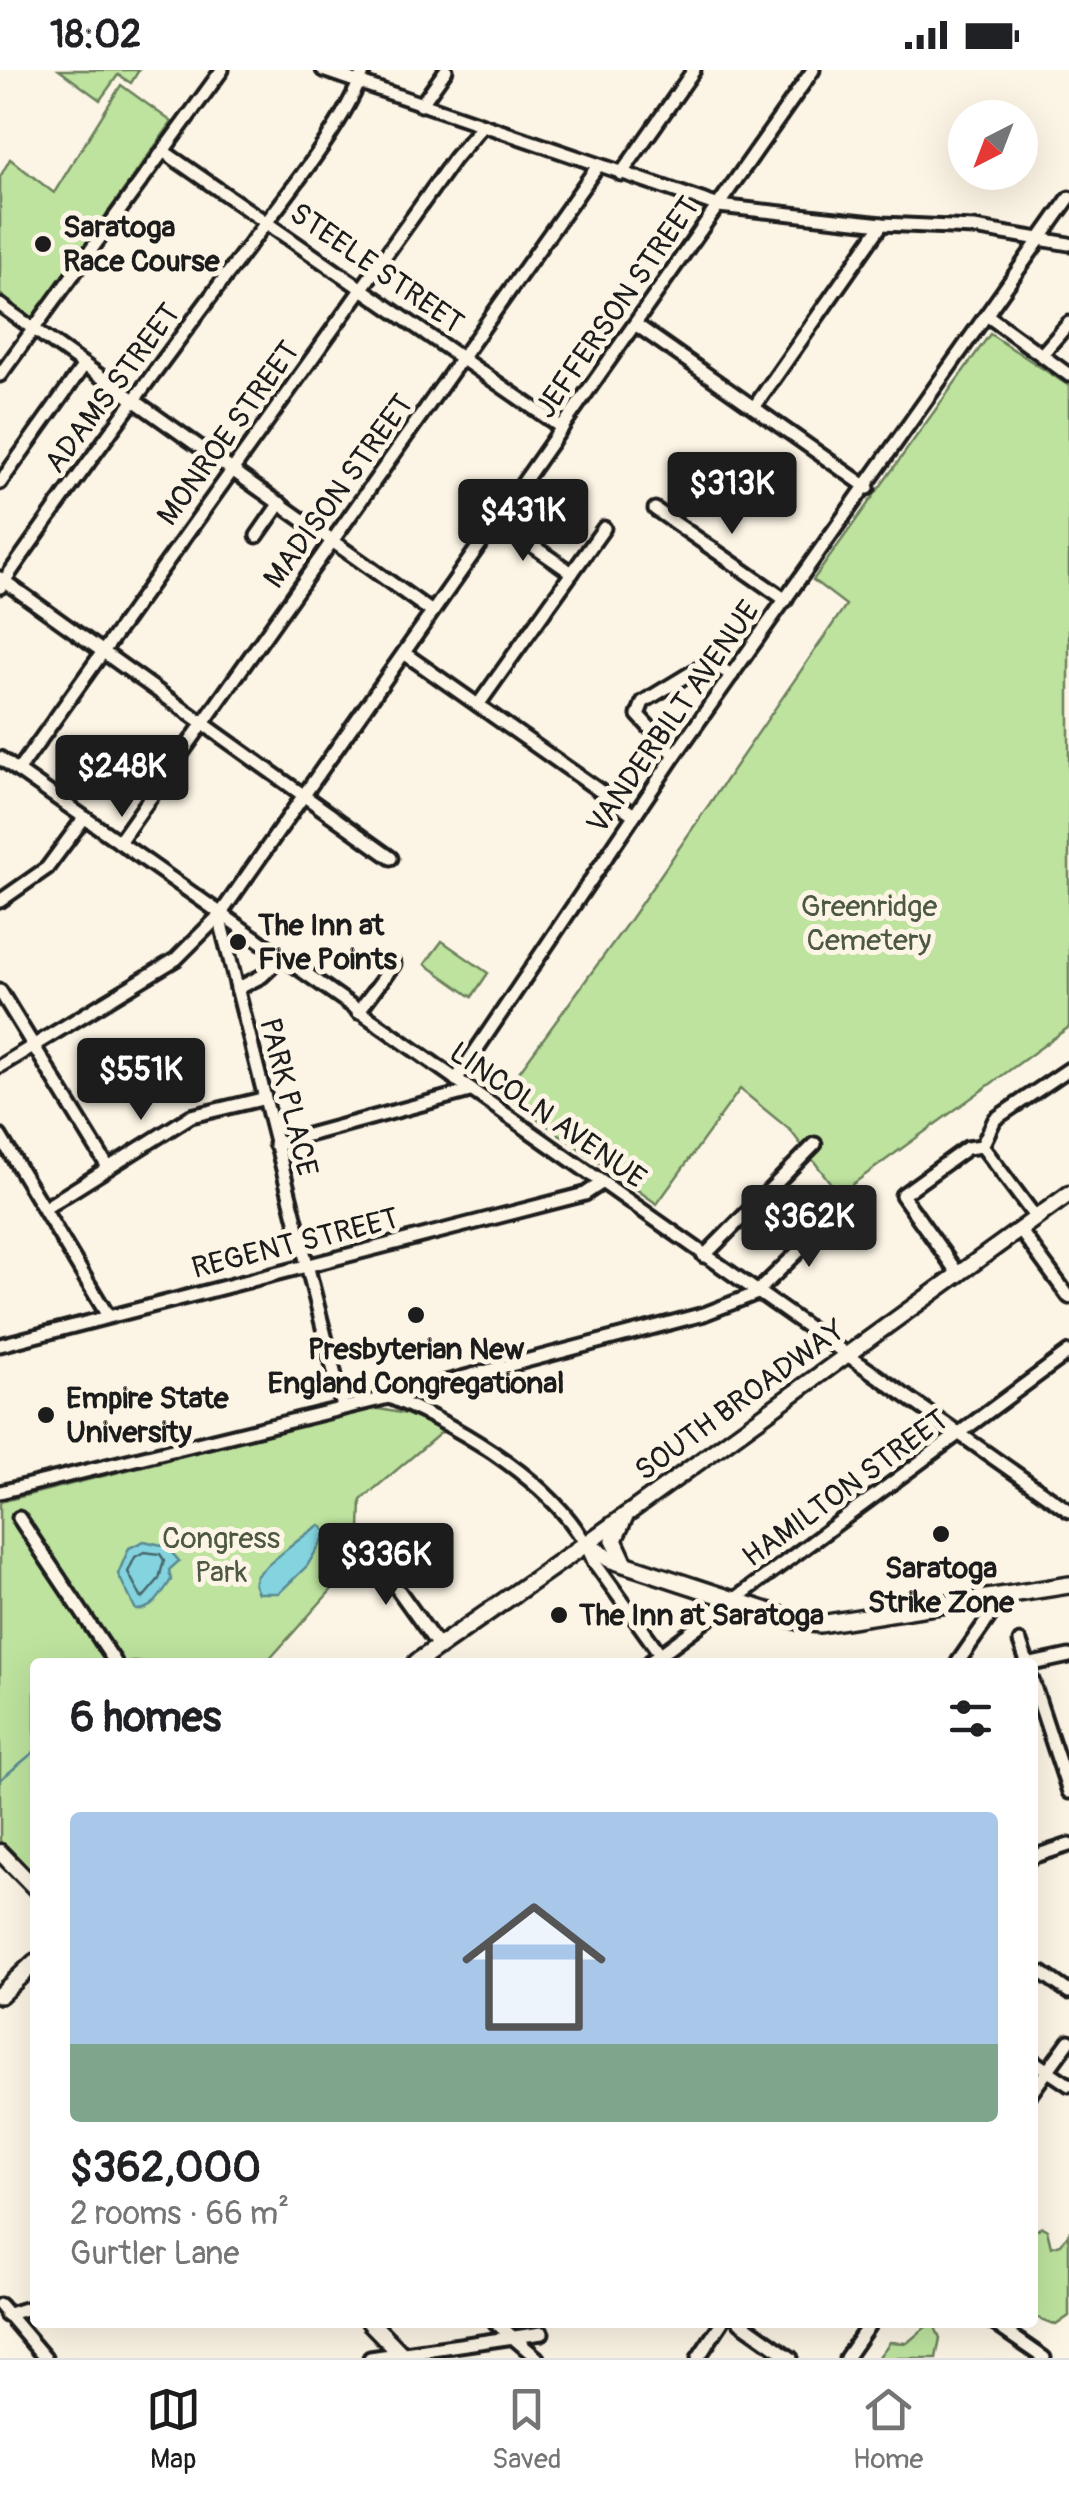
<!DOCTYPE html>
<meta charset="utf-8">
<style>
body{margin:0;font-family:Pangolin,sans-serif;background:#f2f2f2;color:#202124;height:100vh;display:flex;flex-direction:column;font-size:38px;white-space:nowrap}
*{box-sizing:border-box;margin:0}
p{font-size:32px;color:#757577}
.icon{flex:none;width:55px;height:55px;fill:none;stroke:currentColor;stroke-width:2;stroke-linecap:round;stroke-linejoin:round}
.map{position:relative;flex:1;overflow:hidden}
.panel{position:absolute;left:30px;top:1588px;width:1008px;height:670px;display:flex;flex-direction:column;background:#fff;border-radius:10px;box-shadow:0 10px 40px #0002}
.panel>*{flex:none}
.needle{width:65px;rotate:222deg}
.controls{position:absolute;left:948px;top:30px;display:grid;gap:20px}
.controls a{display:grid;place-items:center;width:90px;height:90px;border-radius:50%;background:#fff;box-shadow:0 10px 40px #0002;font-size:50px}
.price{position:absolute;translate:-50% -85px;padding:0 22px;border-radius:10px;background:#1c1c1c;color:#fff;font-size:32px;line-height:65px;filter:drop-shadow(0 2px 5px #0008)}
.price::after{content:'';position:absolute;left:50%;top:60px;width:30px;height:22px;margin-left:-15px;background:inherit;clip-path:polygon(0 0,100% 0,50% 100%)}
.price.on{background:#222;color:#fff}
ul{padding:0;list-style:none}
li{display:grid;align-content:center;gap:20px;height:530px;padding:0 40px}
li span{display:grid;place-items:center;height:310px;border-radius:10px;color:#555}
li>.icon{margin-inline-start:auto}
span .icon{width:180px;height:180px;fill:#fffc;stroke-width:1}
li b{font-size:42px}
h2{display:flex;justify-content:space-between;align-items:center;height:120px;padding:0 40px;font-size:42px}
.status{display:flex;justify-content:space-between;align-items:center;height:70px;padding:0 50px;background:#fff;direction:ltr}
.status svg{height:28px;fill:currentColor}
.tab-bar{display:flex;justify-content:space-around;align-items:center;height:140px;border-top:2px solid #e0e0e0;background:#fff;font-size:28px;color:#757577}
.tab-bar a{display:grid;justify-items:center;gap:5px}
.tab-bar .on{color:#1c1c1c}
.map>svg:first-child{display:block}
.green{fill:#bde39e;stroke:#6c805d;stroke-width:2.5}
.water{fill:#84d4e0;stroke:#5a8a92;stroke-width:2.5}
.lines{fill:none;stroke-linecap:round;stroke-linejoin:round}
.shore{stroke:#46666a;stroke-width:2.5}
.stream{stroke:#5a8a92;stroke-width:2.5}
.minor-casing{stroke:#1c1c1c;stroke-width:19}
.major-casing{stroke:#1c1c1c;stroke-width:21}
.highway-casing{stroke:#1c1c1c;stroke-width:22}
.minor{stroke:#fcf5e5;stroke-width:11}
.major{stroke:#fcf5e5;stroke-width:14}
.highway{stroke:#fcf5e5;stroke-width:15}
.poi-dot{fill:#1c1c1c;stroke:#fcf5e5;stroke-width:4}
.labels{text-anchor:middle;stroke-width:10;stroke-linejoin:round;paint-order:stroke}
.poi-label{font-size:30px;font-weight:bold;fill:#1c1c1c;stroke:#fcf5e5;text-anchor:start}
.street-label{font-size:30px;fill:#1c1c1c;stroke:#fcf5e5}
.park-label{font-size:30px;fill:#4c5843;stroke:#fcf5e5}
</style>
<div class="status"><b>18:02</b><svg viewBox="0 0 49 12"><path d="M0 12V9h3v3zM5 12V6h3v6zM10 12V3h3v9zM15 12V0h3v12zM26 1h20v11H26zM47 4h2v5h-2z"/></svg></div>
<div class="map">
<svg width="1069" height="2288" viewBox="0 0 1069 2288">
<rect width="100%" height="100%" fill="#fcf5e5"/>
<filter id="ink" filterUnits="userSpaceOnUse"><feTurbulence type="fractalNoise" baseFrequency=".01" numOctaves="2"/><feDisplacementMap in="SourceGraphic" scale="20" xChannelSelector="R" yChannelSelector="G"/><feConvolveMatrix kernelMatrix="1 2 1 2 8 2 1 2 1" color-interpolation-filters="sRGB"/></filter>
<g filter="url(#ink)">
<g class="green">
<polygon points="59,0 139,0 131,13 118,5 100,30"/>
<polygon points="121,15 172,52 32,249 0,224 0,107 10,89 54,123"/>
<polygon points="990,264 1069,316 1069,957 839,1124 790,1060 740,1019 657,1134 503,1024 629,851 846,535 813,510"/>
<polygon points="442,871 488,903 472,927 425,894"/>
<polygon points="374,1338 406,1344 444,1360 361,1430 359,1489 267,1592 35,1592 35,1808 0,1771 0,1432"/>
<polygon points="1042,2157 1047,2160 1051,2177 1061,2174 1069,2163 1069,2246 1056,2255 1033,2246 1033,2162"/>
<polygon points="928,2255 934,2255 940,2268 936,2288 878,2288 890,2272 907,2273"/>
</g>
<g class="water">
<path d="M 320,1455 L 327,1463 L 307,1496 L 279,1523 L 258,1523 C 255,1516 253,1515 256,1507 C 260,1500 311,1459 320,1455 Z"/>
<path d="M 144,1471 L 166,1476 L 179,1491 L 169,1500 L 171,1510 C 161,1524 154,1540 136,1540 L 118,1504 L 129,1478 Z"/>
</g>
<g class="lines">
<polygon class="shore" points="144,1482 160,1484 164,1490 159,1509 142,1529 128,1502 135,1487"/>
<polyline class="stream" points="0,1710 35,1681"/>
<defs>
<g id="minor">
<polyline points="323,0 719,136 882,154 974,158 1069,174"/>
<polyline points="421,35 446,0"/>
<polyline points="163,81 562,358"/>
<polyline points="621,104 694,0"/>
<polyline points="0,235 432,542"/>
<polyline points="988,246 1069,305"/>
<polyline points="635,254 868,418"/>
<polyline points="1043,283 1069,253"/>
<polyline points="0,305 222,0"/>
<polyline points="755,336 882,154"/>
<polyline points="0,413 84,295"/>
<polyline points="655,439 786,530"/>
<polyline points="497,451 572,503"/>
<polyline points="257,466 280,433"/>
<polyline points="0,508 391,788"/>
<path d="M 0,517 C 77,406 157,298 238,190 C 276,138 343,59 364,0"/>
<polyline points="404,583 634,745"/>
<polyline points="478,635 604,458"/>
<polyline points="675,685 638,645 643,632 704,595 711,593 732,605"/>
<polyline points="0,688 1069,1441"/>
<polyline points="18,701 454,89 482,56"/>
<polyline points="119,772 597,97"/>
<polyline points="0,831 47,798 84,748"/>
<polyline points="219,846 343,1337"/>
<polyline points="237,919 262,906 280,889"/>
<polyline points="0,921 108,1097"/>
<polyline points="358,942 394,894"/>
<polyline points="0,996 176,889 219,846 813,0"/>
<polyline points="456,1010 675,685 1069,128"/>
<polyline points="0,1066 108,1246"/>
<polyline points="275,1074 470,1021"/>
<polyline points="982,1076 995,1049 1069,999"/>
<polyline points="982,1076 1036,1148"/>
<polyline points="45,1138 191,1046 262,1029"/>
<polyline points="1020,1160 1069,1227"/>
<polyline points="704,1186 815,1074"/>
<polyline points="959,1205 902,1125 967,1078 982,1076"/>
<polyline points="0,1275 585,1124 600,1114"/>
<polyline points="389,1327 704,1244 755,1224 834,1147"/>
<path d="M 0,1422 L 389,1327 C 459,1356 565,1417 594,1492 L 666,1592"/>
<polyline points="19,1448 115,1592"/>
<polyline points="366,1475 439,1577"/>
<polyline points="1020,1572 1027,1592"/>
<polyline points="650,1592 1069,1282"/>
<polyline points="958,1592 994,1540 994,1526"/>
<polyline points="1032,1594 1069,1586"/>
<polyline points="1032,1610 1069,1722"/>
<polyline points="1032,1787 1069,1775"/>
<polyline points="1042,1903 1069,1922"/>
<polyline points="1032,1990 1069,2015"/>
<polyline points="1032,2022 1069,1971"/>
<polyline points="0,2235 45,2288"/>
<polyline points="6,2245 35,2236"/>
<polyline points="495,2252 537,2288"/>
<polyline points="740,2252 791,2288"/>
<polyline points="992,2252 1044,2288"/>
<polyline points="370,2288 542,2263"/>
<polyline points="698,2288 722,2252"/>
<polyline points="846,2288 871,2252"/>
</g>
<g id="major">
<polyline points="587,1473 1069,1124"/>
<polyline points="0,1782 35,1818"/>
</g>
<g id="highway">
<polyline points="625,1494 614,1470 625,1446"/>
<polyline points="417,1592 587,1473 609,1489 801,1552 820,1554 1069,1515"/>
<polyline points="0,1925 35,1892"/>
<polyline points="370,2252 405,2288"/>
</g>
</defs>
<use href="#minor" class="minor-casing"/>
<use href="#major" class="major-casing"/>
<use href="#highway" class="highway-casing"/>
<use href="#minor" class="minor"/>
<use href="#major" class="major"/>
<use href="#highway" class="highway"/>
</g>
</g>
<g class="poi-dot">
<circle cx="43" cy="174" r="10"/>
<circle cx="238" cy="872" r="10"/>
<circle cx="416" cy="1245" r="10"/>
<circle cx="46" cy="1345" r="10"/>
<circle cx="941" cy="1464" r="10"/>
<circle cx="559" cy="1545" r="10"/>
</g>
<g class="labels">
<g class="poi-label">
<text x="63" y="167">Saratoga<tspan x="63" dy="34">Race Course</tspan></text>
<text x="258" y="865">The Inn at<tspan x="258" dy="34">Five Points</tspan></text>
<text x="416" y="1289" text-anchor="middle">Presbyterian New<tspan x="416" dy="34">England Congregational</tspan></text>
<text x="66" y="1338">Empire State<tspan x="66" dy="34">University</tspan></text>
<text x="941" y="1508" text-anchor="middle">Saratoga<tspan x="941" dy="34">Strike Zone</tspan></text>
<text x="579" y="1555">The Inn at Saratoga</text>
</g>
<g class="street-label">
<text transform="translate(377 198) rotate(35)" y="10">STEELE STREET</text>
<text transform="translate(617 237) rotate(-55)" y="10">JEFFERSON STREET</text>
<text transform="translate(112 318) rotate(-53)" y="10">ADAMS STREET</text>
<text transform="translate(228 363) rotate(-54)" y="10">MONROE STREET</text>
<text transform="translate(338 421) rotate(-54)" y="10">MADISON STREET</text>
<text transform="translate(673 647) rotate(-55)" y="10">VANDERBILT AVENUE</text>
<text transform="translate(289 1027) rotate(76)" y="10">PARK PLACE</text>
<text transform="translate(548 1045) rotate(35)" y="10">LINCOLN AVENUE</text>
<text transform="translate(295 1173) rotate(-14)" y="10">REGENT STREET</text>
<text transform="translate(740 1330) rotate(-36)" y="10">SOUTH BROADWAY</text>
<text transform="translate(845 1418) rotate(-36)" y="10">HAMILTON STREET</text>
</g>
<g class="park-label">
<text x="869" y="846">Greenridge<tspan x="869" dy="34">Cemetery</tspan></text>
<text x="221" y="1478">Congress<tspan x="221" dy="34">Park</tspan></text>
</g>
</g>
</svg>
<div class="controls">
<a><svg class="needle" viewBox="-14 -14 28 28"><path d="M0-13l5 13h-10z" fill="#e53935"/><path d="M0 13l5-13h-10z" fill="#757577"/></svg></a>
</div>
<b class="price" style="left:732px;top:467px">$313K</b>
<b class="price" style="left:523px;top:494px">$431K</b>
<b class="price" style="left:122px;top:750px">$248K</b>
<b class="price" style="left:141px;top:1053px">$551K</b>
<b class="price on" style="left:809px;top:1200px">$362K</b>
<b class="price" style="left:386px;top:1538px">$336K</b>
<section class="panel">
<h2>6 homes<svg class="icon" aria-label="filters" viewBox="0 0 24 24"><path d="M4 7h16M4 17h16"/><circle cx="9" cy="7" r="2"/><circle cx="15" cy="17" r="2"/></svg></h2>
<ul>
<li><span style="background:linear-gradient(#a9c7e8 75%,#7fa58c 0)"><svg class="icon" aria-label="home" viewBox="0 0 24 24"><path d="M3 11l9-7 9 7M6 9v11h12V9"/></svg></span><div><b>$362,000</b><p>2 rooms · 66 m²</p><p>Gurtler Lane</p></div></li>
</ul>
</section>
</div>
<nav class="tab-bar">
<a class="on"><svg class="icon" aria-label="map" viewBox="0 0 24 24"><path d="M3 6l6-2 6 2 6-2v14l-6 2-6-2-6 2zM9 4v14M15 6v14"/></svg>Map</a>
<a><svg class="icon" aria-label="saved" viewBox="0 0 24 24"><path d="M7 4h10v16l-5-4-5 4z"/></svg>Saved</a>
<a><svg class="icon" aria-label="home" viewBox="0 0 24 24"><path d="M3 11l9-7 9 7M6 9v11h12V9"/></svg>Home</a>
</nav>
